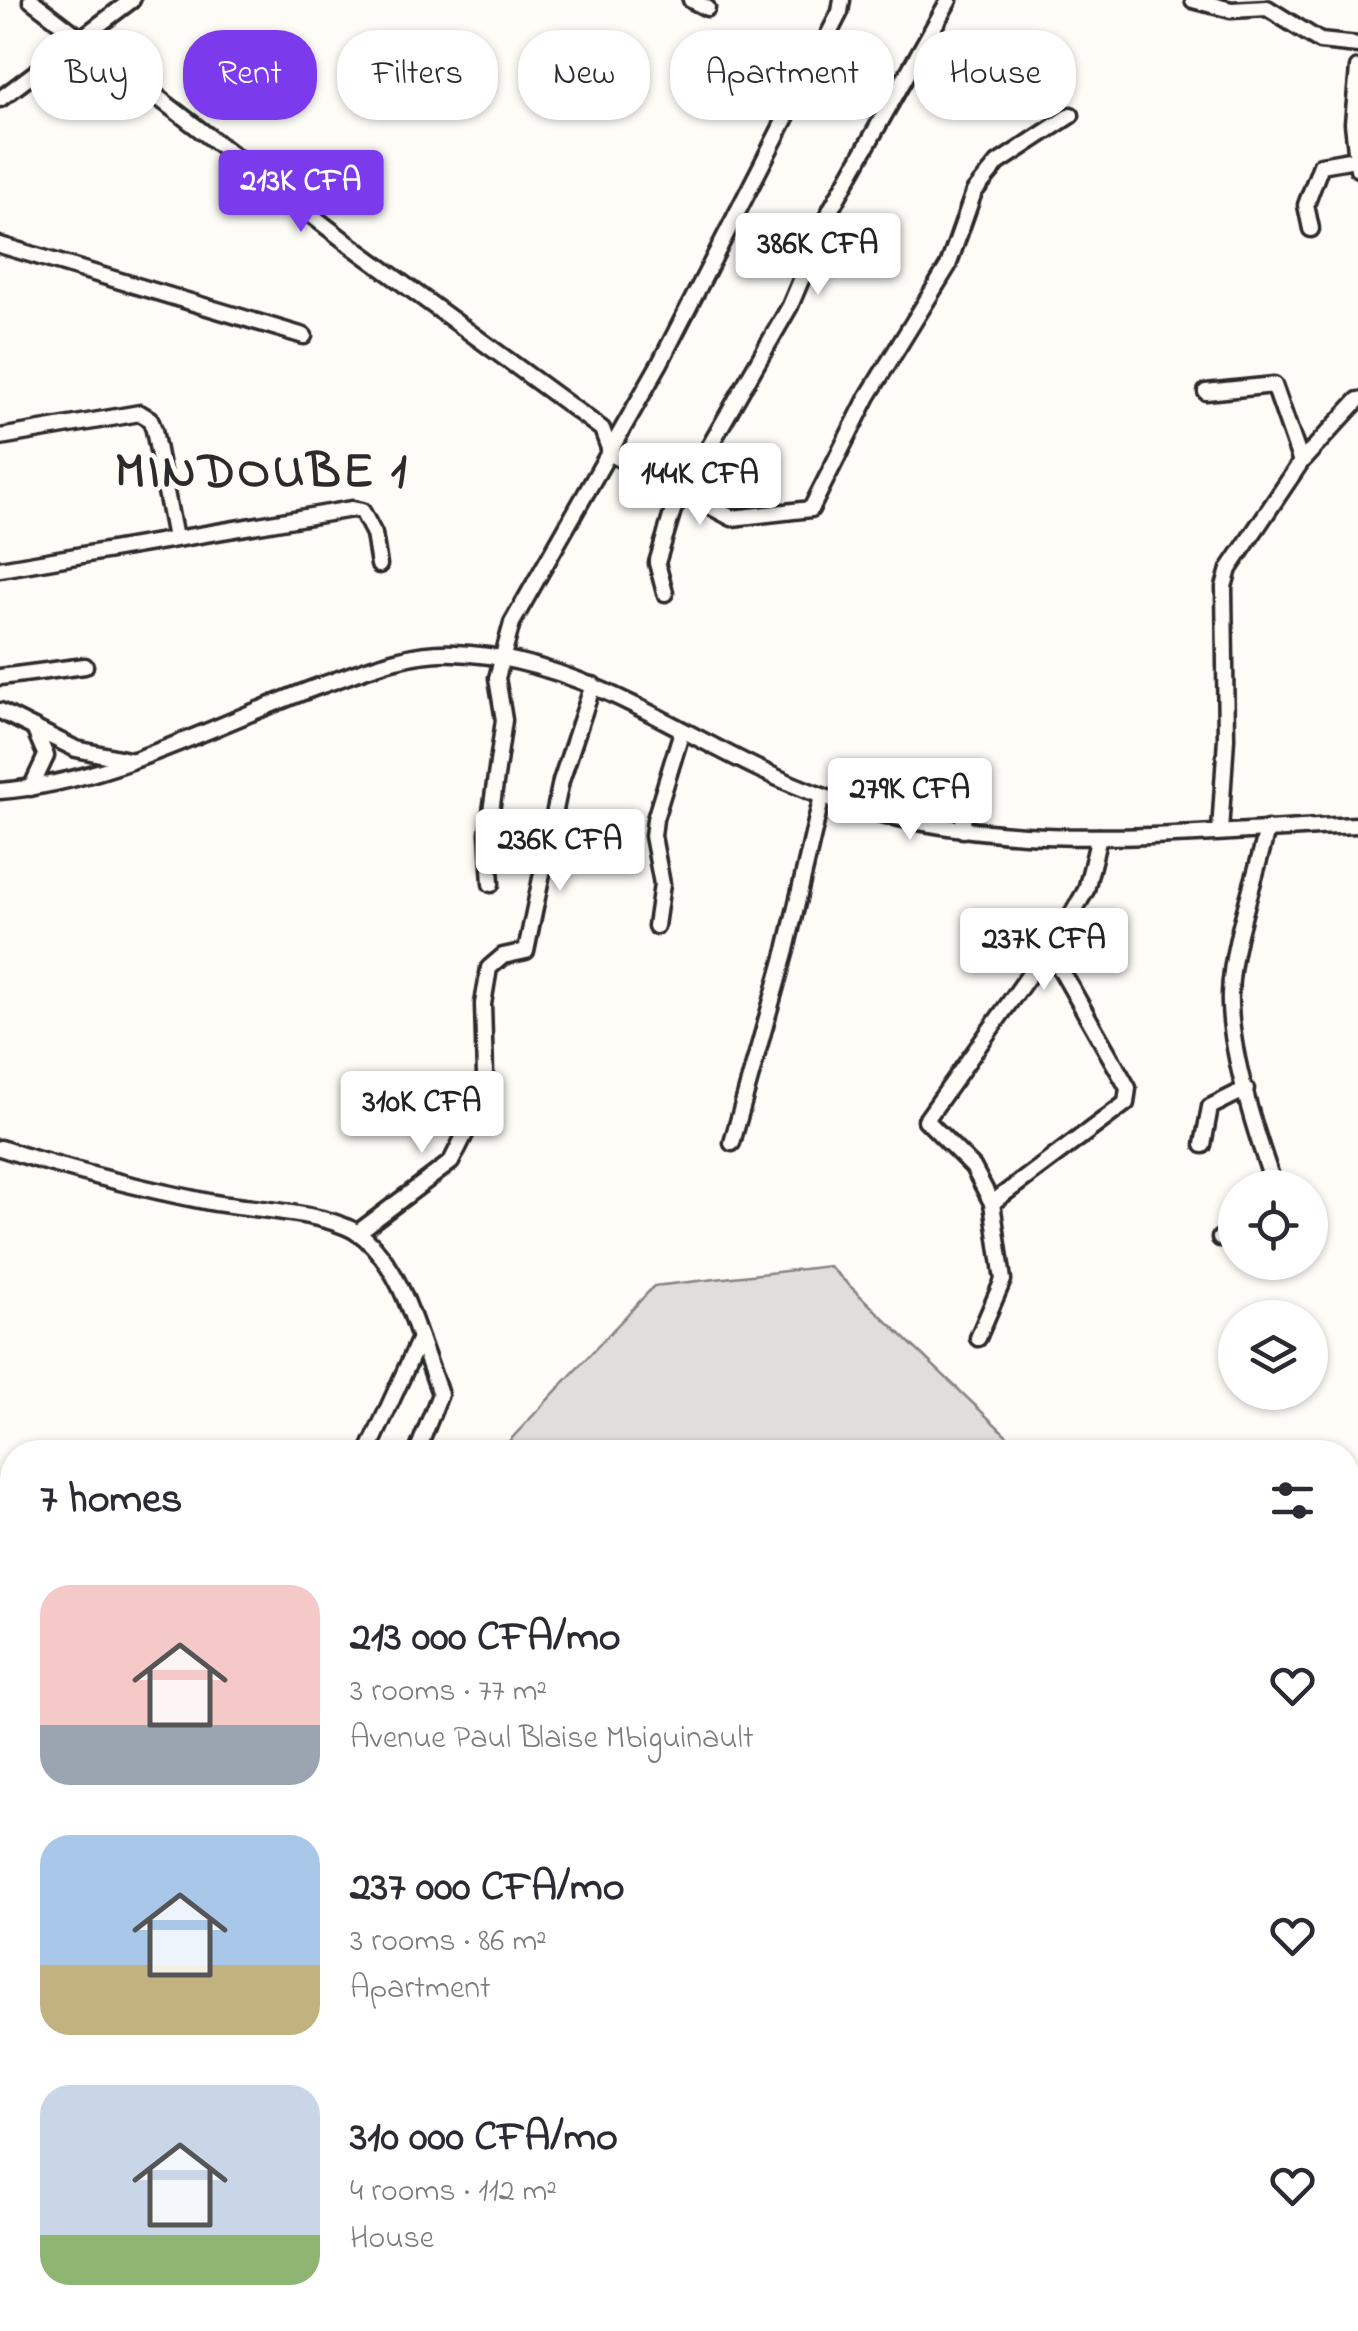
<!DOCTYPE html>
<meta charset="utf-8">
<style>
body{margin:0;font-family:"Indie Flower",sans-serif;background:#f7f7f7;color:#2b2b33;height:100vh;display:flex;flex-direction:column;font-size:38px;white-space:nowrap}
*{box-sizing:border-box;margin:0}
p{font-size:32px;color:#7c7c81}
.icon{flex:none;width:55px;height:55px;fill:none;stroke:currentColor;stroke-width:2;stroke-linecap:round;stroke-linejoin:round}
.map{position:relative;flex:1;overflow:hidden}
.side{position:absolute;left:0px;top:1440px;width:1360px;height:892px;display:flex;flex-direction:column;background:#fff;border-radius:40px 40px 0 0;box-shadow:0 2px 8px #0004}
.side>*{flex:none}
.hud{position:absolute;left:30px;top:30px;width:1300px;height:90px;display:flex;gap:20px}
.buttons{position:absolute;left:1218px;top:1170px;display:grid;gap:20px}
.buttons a{display:grid;place-items:center;width:110px;height:110px;border-radius:50%;background:#fff;box-shadow:0 2px 8px #0004;font-size:50px}
.price{position:absolute;translate:-50% -85px;padding:0 22px;border-radius:10px;background:#fff;color:#222;font-size:32px;line-height:65px;filter:drop-shadow(0 2px 5px #0008)}
.price::after{content:'';position:absolute;left:50%;top:60px;width:30px;height:22px;margin-left:-15px;background:inherit;clip-path:polygon(0 0,100% 0,50% 100%)}
.price.active{background:#7c3aed;color:#fff}
ul{padding:0;list-style:none}
li{display:flex;align-items:center;gap:30px;height:250px;padding:0 40px}
li span{display:grid;place-items:center;flex:none;width:280px;height:200px;border-radius:30px;color:#555}
li>.icon{margin-inline-start:auto}
span .icon{width:120px;height:120px;fill:#fffc;stroke-width:1}
li b{font-size:42px}
h2{display:flex;justify-content:space-between;align-items:center;height:120px;padding:0 40px;font-size:42px}
.chip{padding:0 35px;border-radius:40px;background:#fff;box-shadow:0 2px 8px #0004;font-size:35px;line-height:90px}
.chip.active{background:#7c3aed;color:#fff}
.map>svg:first-child{display:block}
.green{fill:#dfdeda;stroke:#858482;stroke-width:2.5}
.lines{fill:none;stroke-linecap:round;stroke-linejoin:round}
.river{stroke:#b5b4b1;stroke-width:18}
.minor-casing{stroke:#2b2b2b;stroke-width:21}
.minor{stroke:#fdfcf7;stroke-width:14}
.labels{text-anchor:middle;stroke-width:9;stroke-linejoin:round;paint-order:stroke}
.district-label{font-size:50px;font-weight:bold;letter-spacing:2.5px;fill:#2b2b2b;stroke:#fdfcf7}
</style>
<div class="map">
<svg width="1358" height="2331" viewBox="0 0 1358 2331">
<rect width="100%" height="100%" fill="#fdfcf7"/>
<filter id="ink" filterUnits="userSpaceOnUse"><feTurbulence type="fractalNoise" baseFrequency=".01" numOctaves="2"/><feDisplacementMap in="SourceGraphic" scale="20" xChannelSelector="R" yChannelSelector="G"/><feConvolveMatrix kernelMatrix="1 2 1 2 8 2 1 2 1" color-interpolation-filters="sRGB"/></filter>
<g filter="url(#ink)">
<g class="green">
<polygon points="829,1266 1024,1452 499,1452 654,1286"/>
<polygon points="1358,1487 1358,1994 1348,1994 1348,1498"/>
<polygon points="12,1844 12,2320 430,2320 423,2331 0,2331 0,1850"/>
<polygon points="433,2320 731,2320 716,2331 482,2331"/>
</g>
<g class="lines">
<polyline class="river" points="0,2023 12,2015"/>
<defs>
<g id="minor">
<polyline points="31,0 349,244 602,429 610,451"/>
<polyline points="691,0 707,8"/>
<polyline points="1193,0 1231,10 1267,8 1320,41 1358,45"/>
<polyline points="1358,68 1353,123 1358,169"/>
<polyline points="0,99 132,0"/>
<polyline points="1311,229 1306,205 1321,165 1355,159"/>
<polyline points="0,245 304,336"/>
<polyline points="1206,392 1274,385 1301,462"/>
<polyline points="0,437 140,413 150,419 154,430 175,538"/>
<polyline points="609,453 732,518 811,509 868,396 948,266 974,192 998,163 1071,115"/>
<polyline points="0,569 352,509 362,511 374,534 379,565"/>
<polyline points="665,593 657,563 673,510 790,306 831,209 949,0"/>
<polyline points="0,677 85,666"/>
<polyline points="0,711 76,749 129,760"/>
<polyline points="31,788 46,756 34,728"/>
<path d="M 0,791 C 114,782 216,723 322,685 C 365,670 407,651 454,653 C 591,657 700,753 825,797 C 996,858 1181,833 1358,825"/>
<path d="M 837,801 C 880,773 917,790 964,801 L 963,830"/>
<path d="M 1267,829 C 1255,882 1232,940 1230,994 C 1228,1047 1257,1137 1275,1188"/>
<polyline points="1220,832 1226,738 1224,587 1229,569 1301,462 1358,400"/>
<polyline points="491,884 488,833 504,720 497,678 512,623 660,363 840,12 842,0"/>
<polyline points="656,926 662,884 653,836 655,819 682,731"/>
<polyline points="732,1143 786,950 822,796"/>
<polyline points="1203,1145 1210,1107 1246,1089"/>
<path d="M 0,1148 C 68,1170 139,1188 209,1202 C 251,1210 333,1211 365,1238 C 394,1264 408,1303 420,1338 L 368,1452"/>
<polyline points="992,1203 1126,1103 1128,1088 1048,947"/>
<polyline points="357,1233 451,1162 470,1124 485,1075 483,1004 489,968 503,956 526,951 561,781 593,685"/>
<polyline points="1220,1238 1235,1237"/>
<polyline points="978,1338 1003,1280 992,1203 973,1167 926,1120 1071,916 1086,890 1099,837"/>
<polyline points="417,1452 440,1394 420,1338"/>
<polyline points="1348,2001 1358,2002"/>
<polyline points="805,2320 808,2331"/>
<polyline points="958,2331 963,2320"/>
</g>
</defs>
<use href="#minor" class="minor-casing"/>
<use href="#minor" class="minor"/>
</g>
</g>
<g class="labels">
<g class="district-label">
<text x="262" y="486">MINDOUBE 1</text>
</g>
</g>
</svg>
<div class="buttons">
<a><svg class="icon" aria-label="locate" viewBox="0 0 24 24"><circle cx="12" cy="12" r="6"/><path d="M12 2v4M12 18v4M2 12h4M18 12h4"/></svg></a>
<a><svg class="icon" aria-label="layers" viewBox="0 0 24 24"><path d="M12 4l9 5-9 5-9-5zM3 14l9 5 9-5"/></svg></a>
</div>
<b class="price active" style="left:301px;top:235px">213K CFA</b>
<b class="price" style="left:818px;top:298px">386K CFA</b>
<b class="price" style="left:700px;top:528px">144K CFA</b>
<b class="price" style="left:910px;top:843px">279K CFA</b>
<b class="price" style="left:560px;top:894px">236K CFA</b>
<b class="price" style="left:1044px;top:993px">237K CFA</b>
<b class="price" style="left:422px;top:1156px">310K CFA</b>
<div class="hud">
<a class="chip">Buy</a>
<a class="chip active">Rent</a>
<a class="chip">Filters</a>
<a class="chip">New</a>
<a class="chip">Apartment</a>
<a class="chip">House</a>
</div>
<section class="side">
<h2>7 homes<svg class="icon" aria-label="filters" viewBox="0 0 24 24"><path d="M4 7h16M4 17h16"/><circle cx="9" cy="7" r="2"/><circle cx="15" cy="17" r="2"/></svg></h2>
<ul>
<li><span style="background:linear-gradient(#f6c9c9 70%,#9aa5b1 0)"><svg class="icon" aria-label="home" viewBox="0 0 24 24"><path d="M3 11l9-7 9 7M6 9v11h12V9"/></svg></span><div><b>213 000 CFA/mo</b><p>3 rooms · 77 m²</p><p>Avenue Paul Blaise Mbiguinault</p></div><svg class="icon" aria-label="heart" viewBox="0 0 24 24"><path d="M12 20l-8-8c-3-5 5-10 8-4 3-6 11-1 8 4z"/></svg></li>
<li><span style="background:linear-gradient(#a9c7e8 65%,#c2b280 0)"><svg class="icon" aria-label="home" viewBox="0 0 24 24"><path d="M3 11l9-7 9 7M6 9v11h12V9"/></svg></span><div><b>237 000 CFA/mo</b><p>3 rooms · 86 m²</p><p>Apartment</p></div><svg class="icon" aria-label="heart" viewBox="0 0 24 24"><path d="M12 20l-8-8c-3-5 5-10 8-4 3-6 11-1 8 4z"/></svg></li>
<li><span style="background:linear-gradient(#c9d6e8 75%,#8fb573 0)"><svg class="icon" aria-label="home" viewBox="0 0 24 24"><path d="M3 11l9-7 9 7M6 9v11h12V9"/></svg></span><div><b>310 000 CFA/mo</b><p>4 rooms · 112 m²</p><p>House</p></div><svg class="icon" aria-label="heart" viewBox="0 0 24 24"><path d="M12 20l-8-8c-3-5 5-10 8-4 3-6 11-1 8 4z"/></svg></li>
</ul>
</section>
</div>
